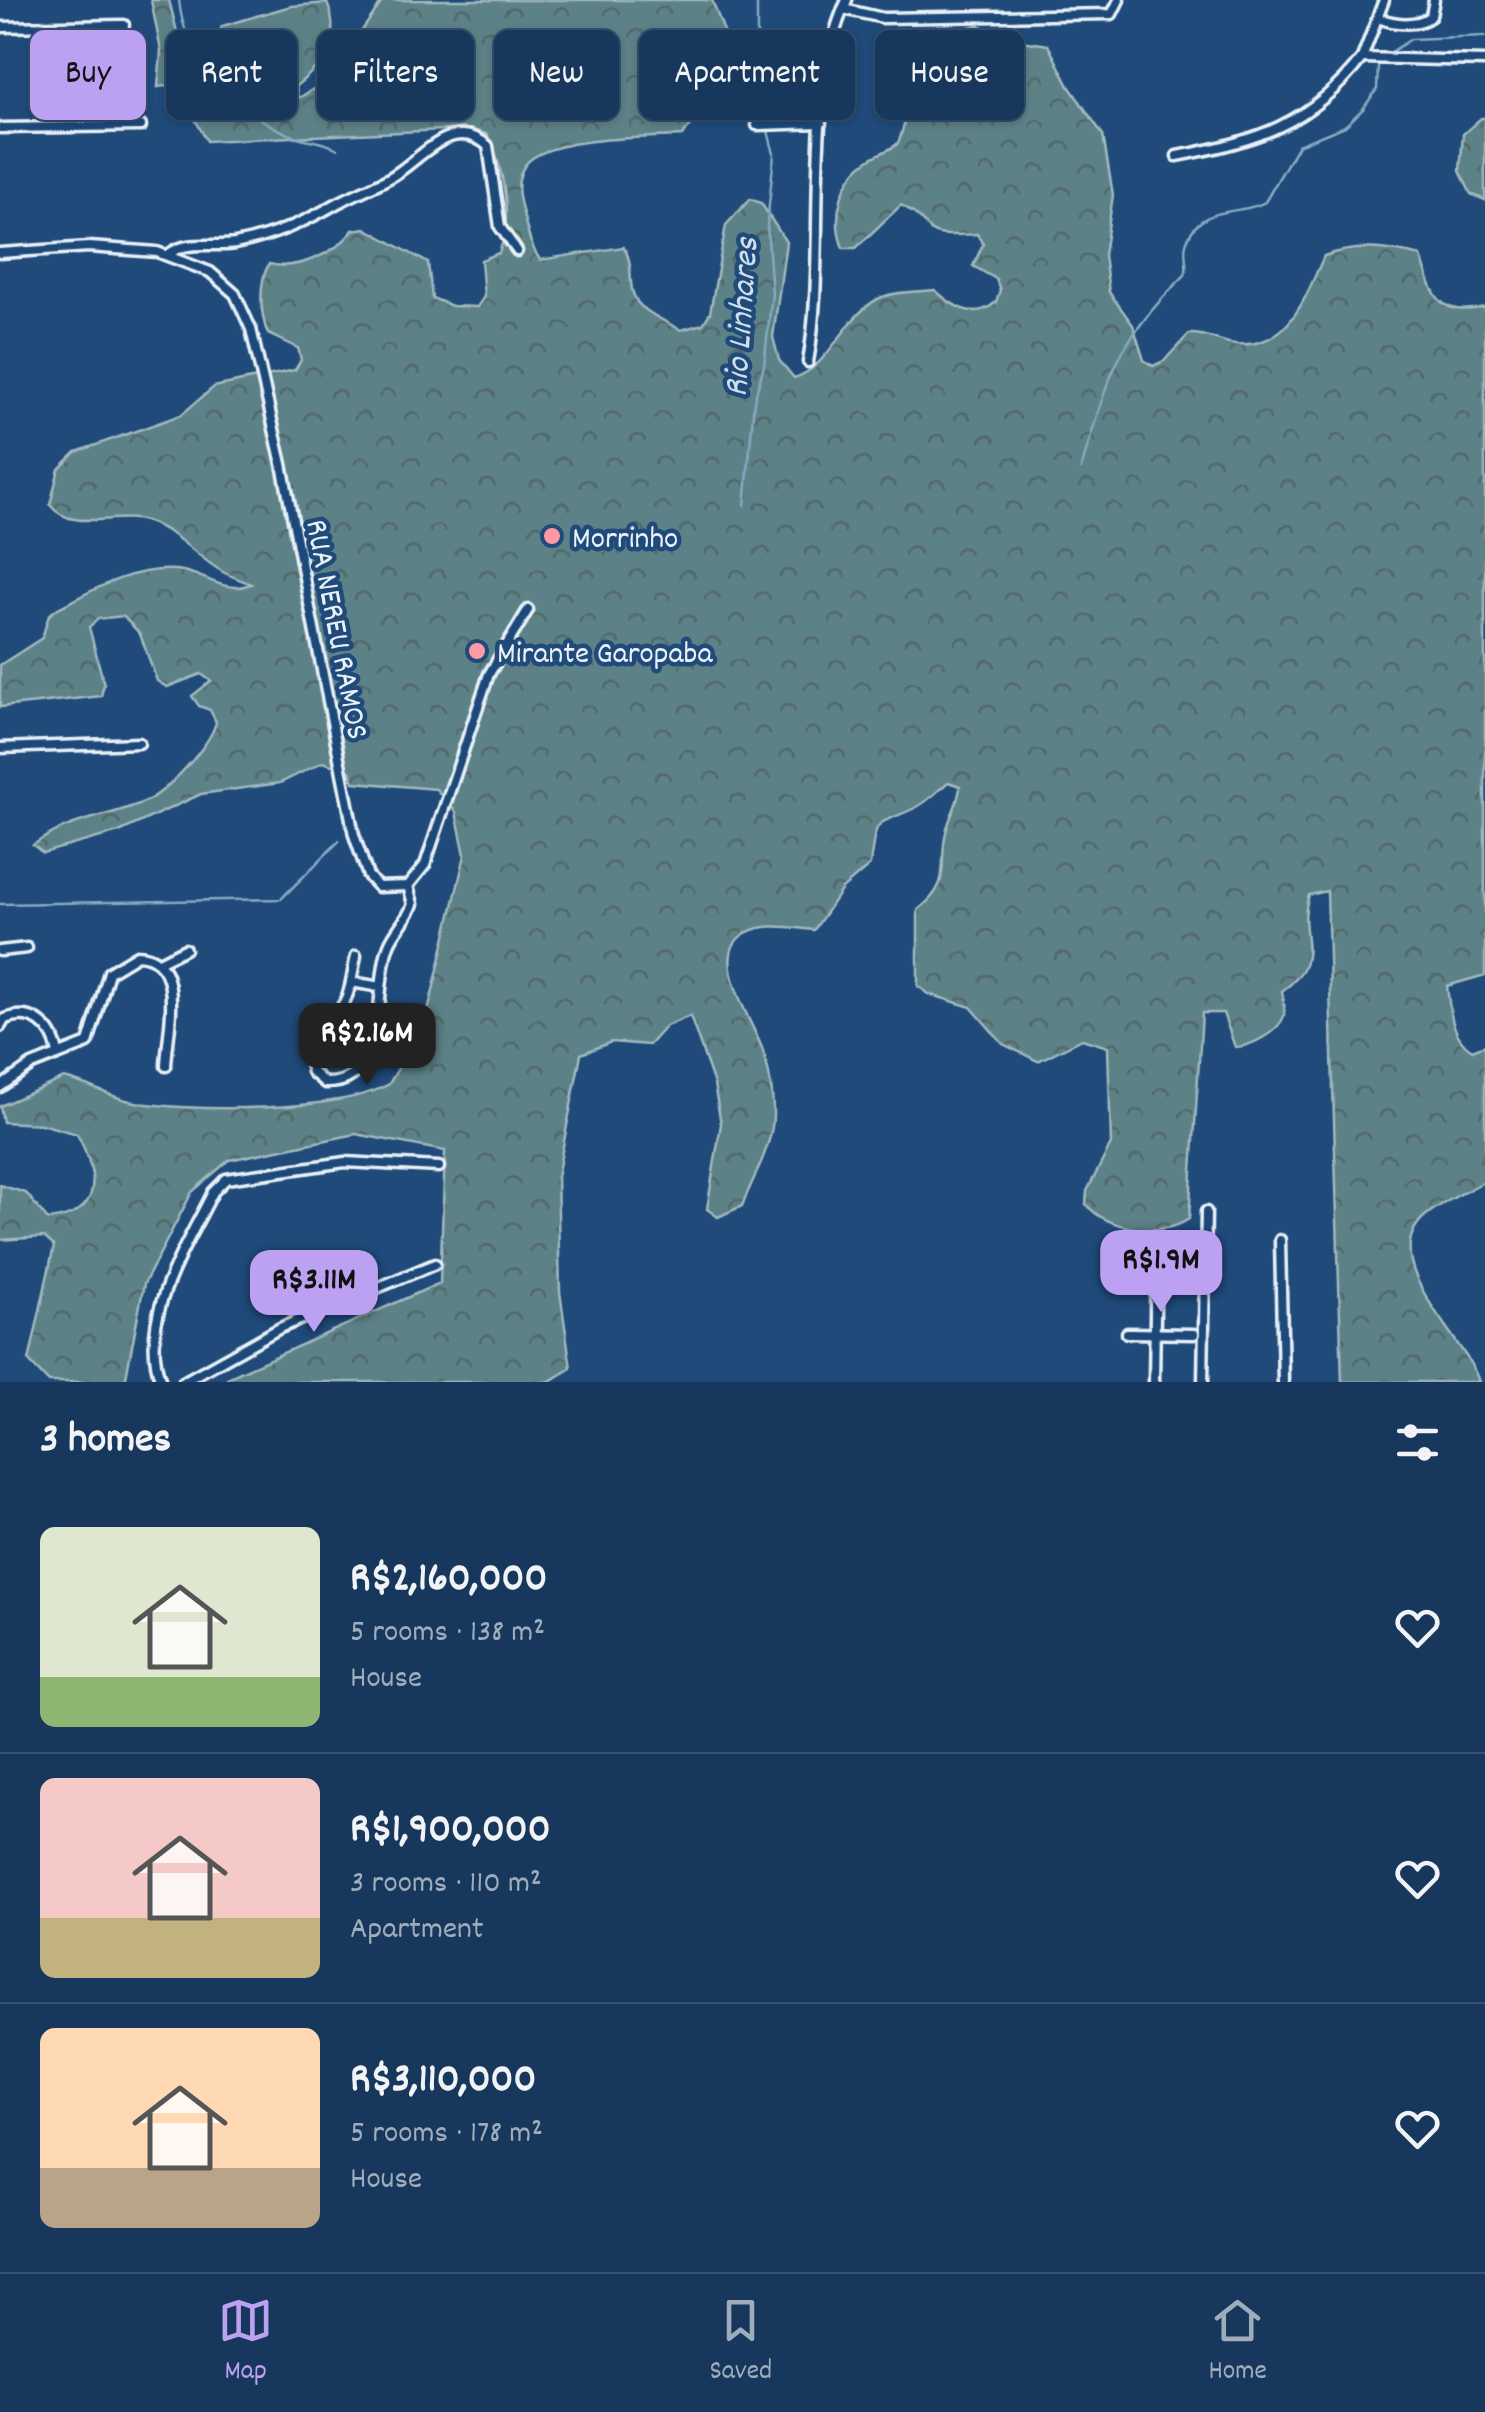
<!DOCTYPE html>
<meta charset="utf-8">
<style>
body{margin:0;font-family:Dekko,sans-serif;background:#203f62;color:#f1f3f6;height:100vh;display:flex;flex-direction:column;font-size:38px;white-space:nowrap}
*{box-sizing:border-box;margin:0}
p{font-size:32px;color:#9eacbb}
.icon{flex:none;width:55px;height:55px;fill:none;stroke:currentColor;stroke-width:2;stroke-linecap:round;stroke-linejoin:round}
.map{position:relative;height:1382px;overflow:hidden}
.panel{display:flex;flex-direction:column;background:#17385c;flex:1}
.panel>*{flex:none}
.top-card{position:absolute;left:30px;top:30px;width:1425px;height:90px;display:flex;gap:20px}
.price{position:absolute;translate:-50% -85px;padding:0 22px;border-radius:20px;background:#bca0f2;color:#111;font-size:32px;line-height:65px;filter:drop-shadow(0 2px 5px #0008)}
.price::after{content:'';position:absolute;left:50%;top:60px;width:30px;height:22px;margin-left:-15px;background:inherit;clip-path:polygon(0 0,100% 0,50% 100%)}
.price.selected{background:#222;color:#fff}
ul{padding:0;list-style:none}
li{display:flex;align-items:center;gap:30px;height:250px;padding:0 40px}
li+li{border-top:2px solid #365272}
li span{display:grid;place-items:center;flex:none;width:280px;height:200px;border-radius:15px;color:#555}
li>.icon{margin-inline-start:auto}
span .icon{width:120px;height:120px;fill:#fffc;stroke-width:1}
li b{font-size:42px}
h2{display:flex;justify-content:space-between;align-items:center;height:120px;padding:0 40px;font-size:42px}
.pill{padding:0 35px;border-radius:15px;background:#17385c;box-shadow:0 2px 8px #0004,0 0 0 2px #365272;font-size:35px;line-height:90px}
.pill.selected{background:#bca0f2;color:#111}
.dock{display:flex;justify-content:space-around;align-items:center;height:140px;border-top:2px solid #365272;background:#17385c;font-size:28px;color:#9eacbb}
.dock a{display:grid;justify-items:center;gap:5px}
.dock .selected{color:#bca0f2}
.map>svg:first-child{display:block}
.forest{fill:url(#forest-crowns);stroke:#a2b9bf;stroke-width:2.5}
.lines{fill:none;stroke-linecap:round;stroke-linejoin:round}
.stream{stroke:#86abc1;stroke-width:2.5}
.minor-casing{stroke:#e8f1f8;stroke-width:15}
.minor{stroke:#1f4a7a;stroke-width:8}
.poi-dot{fill:#ff9aa2;stroke:#1f4a7a;stroke-width:4}
.labels{text-anchor:middle;stroke-width:9;stroke-linejoin:round;paint-order:stroke}
.poi-label{font-size:32px;fill:#e8f1f8;stroke:#1f4a7a;text-anchor:start}
.street-label{font-size:32px;fill:#e8f1f8;stroke:#1f4a7a}
.water-label{font-size:35px;font-style:italic;fill:#cfdfea;stroke:#1f4a7a}
</style>
<div class="map">
<svg width="1485" height="1382" viewBox="0 0 1485 1382">
<defs>
<pattern id="forest-crowns" width="20" height="18" patternUnits="userSpaceOnUse" patternTransform="scale(2.5)"><rect width="20" height="18" fill="#5b8186"/><path d="M2 6a3 3 0 1 1 6 0M12 15a3 3 0 1 1 6 0" fill="none" stroke="#52676b"/></pattern>
</defs>
<rect width="100%" height="100%" fill="#1f4a7a"/>
<filter id="ink" filterUnits="userSpaceOnUse"><feTurbulence type="fractalNoise" baseFrequency=".01" numOctaves="2"/><feDisplacementMap in="SourceGraphic" scale="20" xChannelSelector="R" yChannelSelector="G"/><feConvolveMatrix kernelMatrix="1 2 1 2 8 2 1 2 1" color-interpolation-filters="sRGB"/></filter>
<g filter="url(#ink)">
<g class="forest">
<path d="M 151,0 L 169,0 L 184,59 L 220,89 L 232,87 L 260,66 L 262,53 L 254,44 L 229,43 L 218,38 L 222,26 L 291,6 L 327,3 C 342,38 324,64 296,86 L 298,98 C 319,88 338,67 359,63 L 369,69 L 364,80 L 366,91 C 392,89 410,98 436,91 L 455,61 L 358,44 L 361,32 L 381,3 L 377,0 L 712,0 L 736,63 L 733,75 L 682,136 C 647,138 546,136 525,165 C 515,180 518,194 522,210 C 527,228 529,244 540,260 L 623,247 C 636,263 625,286 638,303 C 647,314 669,323 681,330 L 703,324 L 710,313 L 726,225 L 750,199 L 761,203 L 786,242 L 773,337 L 779,360 L 794,378 C 830,368 845,314 880,298 C 896,291 918,292 935,290 C 953,307 975,321 996,302 L 1000,290 L 996,279 L 973,266 L 983,244 L 977,234 C 912,239 943,228 901,205 L 856,248 L 843,248 C 831,217 841,177 870,159 C 877,154 891,150 897,144 C 902,138 904,122 906,114 C 919,72 931,31 980,25 L 999,38 L 1048,45 L 1069,86 L 1103,135 L 1113,195 L 1104,255 L 1109,292 L 1133,325 L 1144,360 L 1153,366 L 1164,361 L 1189,334 C 1206,333 1219,342 1235,344 C 1290,349 1305,297 1324,256 C 1357,244 1389,248 1421,256 C 1434,297 1438,317 1485,307 L 1485,975 L 1447,986 C 1450,1010 1451,1037 1472,1050 L 1485,1045 L 1485,1181 C 1466,1192 1441,1202 1424,1217 C 1375,1262 1465,1337 1479,1382 L 1342,1382 L 1327,891 L 1309,895 C 1295,935 1328,958 1282,991 C 1283,998 1286,1009 1284,1016 C 1279,1032 1250,1047 1235,1047 L 1223,1013 L 1202,1013 L 1189,1219 C 1162,1238 1106,1230 1086,1204 L 1087,1191 L 1111,1144 L 1108,1047 L 1082,1039 L 1038,1061 L 1003,1044 L 971,1007 L 929,994 L 918,986 L 918,910 C 953,883 938,866 946,832 C 950,815 959,803 960,786 L 948,782 C 938,791 927,802 915,808 C 873,828 877,814 870,865 L 842,889 L 814,930 C 793,928 765,922 746,933 C 706,954 754,1023 763,1051 C 769,1069 773,1094 773,1112 C 774,1144 753,1177 742,1206 L 718,1217 L 707,1209 L 721,1124 L 714,1084 L 690,1016 L 666,1026 L 649,1045 L 611,1042 L 581,1054 L 557,1177 L 560,1292 L 571,1368 L 548,1382 L 230,1382 L 227,1378 L 440,1283 L 445,1151 L 356,1134 L 229,1160 L 192,1192 L 144,1284 L 125,1382 L 49,1382 L 29,1361 L 54,1246 L 44,1237 L 0,1240 L 0,1185 L 26,1193 L 48,1220 C 104,1214 99,1175 77,1134 L 41,1124 L 3,1122 L 0,1106 L 64,1078 C 87,1083 108,1096 130,1101 C 183,1113 343,1112 389,1084 L 426,1020 L 465,855 L 456,812 L 436,789 L 354,782 L 350,771 L 323,762 L 280,783 L 201,794 L 119,832 L 43,853 L 33,845 C 75,816 101,820 144,802 C 166,793 210,746 216,722 L 210,710 L 199,706 L 192,696 L 211,681 L 201,674 L 167,687 L 157,681 L 140,634 L 123,616 L 98,619 L 89,627 L 104,684 L 101,696 L 0,707 L 0,665 L 42,638 L 49,615 L 58,608 C 95,589 132,567 176,570 C 203,572 223,595 251,584 C 242,580 232,577 223,572 C 196,557 176,530 145,521 C 114,512 72,533 50,505 L 59,469 L 76,452 L 181,415 L 214,387 L 295,370 L 301,360 L 298,348 L 268,334 C 260,315 258,282 269,264 C 296,271 337,253 353,230 L 365,228 L 428,263 L 432,298 L 452,306 L 477,307 L 484,297 L 481,260 L 499,253 C 513,217 504,168 487,134 L 467,129 L 207,141 L 181,94 L 171,85 L 158,87 L 161,51 Z"/>
<polygon points="1481,118 1485,118 1485,200 1471,194 1460,171 1463,134"/>
</g>
<g class="lines">
<g class="stream">
<path d="M 179,0 C 184,59 234,109 286,133 C 303,141 322,140 338,149"/>
<polyline points="757,0 757,86 763,117"/>
<polyline points="1385,56 1411,39 1485,36"/>
<path d="M 1081,469 C 1108,378 1114,344 1185,275 C 1189,264 1183,255 1186,244 C 1199,202 1243,216 1265,202 L 1298,145 L 1345,126 L 1363,109 L 1377,89 L 1378,67"/>
<polyline points="745,506 754,401 764,365 772,294 767,225 774,154 768,131"/>
<polyline points="0,904 281,899 339,841"/>
</g>
<defs>
<g id="minor">
<polyline points="1384,0 1362,58 1485,61"/>
<polyline points="843,9 883,18 1112,14 1119,0"/>
<path d="M 1378,18 C 1394,24 1417,27 1431,16 L 1434,0"/>
<polyline points="0,27 124,25"/>
<polyline points="757,125 821,123"/>
<polyline points="0,128 141,126"/>
<path d="M 1177,156 C 1255,142 1311,124 1362,58"/>
<polyline points="0,253 89,247 157,252 210,272 235,294 251,329 282,464 354,835 368,876 378,887 408,886 425,865 489,674 528,610"/>
<path d="M 169,254 C 190,239 211,248 235,244 C 271,237 303,223 334,205 C 352,195 371,188 389,178 C 419,163 450,113 488,146 L 500,227 L 517,251"/>
<path d="M 808,362 C 828,253 801,96 847,0"/>
<polyline points="0,748 139,743"/>
<polyline points="0,951 27,948"/>
<path d="M 356,956 C 353,969 352,984 347,996 C 338,1023 301,1039 312,1072 L 325,1083 C 391,1085 373,985 389,945 C 395,930 408,919 413,904 L 408,886"/>
<polyline points="159,962 185,949"/>
<polyline points="351,982 381,987"/>
<path d="M 0,1027 L 5,1019 C 33,1008 53,1027 58,1053"/>
<path d="M 0,1087 L 32,1065 L 88,1043 L 109,972 L 137,955 C 188,957 167,1032 166,1066"/>
<polyline points="1280,1240 1283,1382"/>
<polyline points="1127,1333 1194,1334"/>
<path d="M 161,1382 C 137,1318 185,1249 213,1192 L 226,1179 L 345,1162 L 439,1167"/>
<polyline points="183,1382 280,1328 435,1264"/>
<polyline points="1154,1382 1156,1247"/>
<polyline points="1203,1382 1206,1212"/>
</g>
</defs>
<use href="#minor" class="minor-casing"/>
<use href="#minor" class="minor"/>
</g>
</g>
<g class="poi-dot">
<circle cx="552" cy="536" r="10"/>
<circle cx="477" cy="651" r="10"/>
</g>
<g class="labels">
<g class="poi-label">
<text x="572" y="547">Morrinho</text>
<text x="497" y="662">Mirante Garopaba</text>
</g>
<g class="street-label">
<text transform="translate(339 629) rotate(79)" y="11">RUA NEREU RAMOS</text>
</g>
<g class="water-label">
<text transform="translate(739 317) rotate(-86)" y="12">Rio Linhares</text>
</g>
</g>
</svg>
<b class="price selected" style="left:367px;top:1088px">R$2.16M</b>
<b class="price" style="left:1161px;top:1315px">R$1.9M</b>
<b class="price" style="left:314px;top:1335px">R$3.11M</b>
<div class="top-card">
<a class="pill selected">Buy</a>
<a class="pill">Rent</a>
<a class="pill">Filters</a>
<a class="pill">New</a>
<a class="pill">Apartment</a>
<a class="pill">House</a>
</div>
</div>
<section class="panel">
<h2>3 homes<svg class="icon" aria-label="filters" viewBox="0 0 24 24"><path d="M4 7h16M4 17h16"/><circle cx="9" cy="7" r="2"/><circle cx="15" cy="17" r="2"/></svg></h2>
<ul>
<li><span style="background:linear-gradient(#dfe7d0 75%,#8fb573 0)"><svg class="icon" aria-label="home" viewBox="0 0 24 24"><path d="M3 11l9-7 9 7M6 9v11h12V9"/></svg></span><div><b>R$2,160,000</b><p>5 rooms · 138 m²</p><p>House</p></div><svg class="icon" aria-label="heart" viewBox="0 0 24 24"><path d="M12 20l-8-8c-3-5 5-10 8-4 3-6 11-1 8 4z"/></svg></li>
<li><span style="background:linear-gradient(#f6c9c9 70%,#c2b280 0)"><svg class="icon" aria-label="home" viewBox="0 0 24 24"><path d="M3 11l9-7 9 7M6 9v11h12V9"/></svg></span><div><b>R$1,900,000</b><p>3 rooms · 110 m²</p><p>Apartment</p></div><svg class="icon" aria-label="heart" viewBox="0 0 24 24"><path d="M12 20l-8-8c-3-5 5-10 8-4 3-6 11-1 8 4z"/></svg></li>
<li><span style="background:linear-gradient(#ffd9b3 70%,#b9a48a 0)"><svg class="icon" aria-label="home" viewBox="0 0 24 24"><path d="M3 11l9-7 9 7M6 9v11h12V9"/></svg></span><div><b>R$3,110,000</b><p>5 rooms · 178 m²</p><p>House</p></div><svg class="icon" aria-label="heart" viewBox="0 0 24 24"><path d="M12 20l-8-8c-3-5 5-10 8-4 3-6 11-1 8 4z"/></svg></li>
</ul>
</section>
<nav class="dock">
<a class="selected"><svg class="icon" aria-label="map" viewBox="0 0 24 24"><path d="M3 6l6-2 6 2 6-2v14l-6 2-6-2-6 2zM9 4v14M15 6v14"/></svg>Map</a>
<a><svg class="icon" aria-label="saved" viewBox="0 0 24 24"><path d="M7 4h10v16l-5-4-5 4z"/></svg>Saved</a>
<a><svg class="icon" aria-label="home" viewBox="0 0 24 24"><path d="M3 11l9-7 9 7M6 9v11h12V9"/></svg>Home</a>
</nav>
